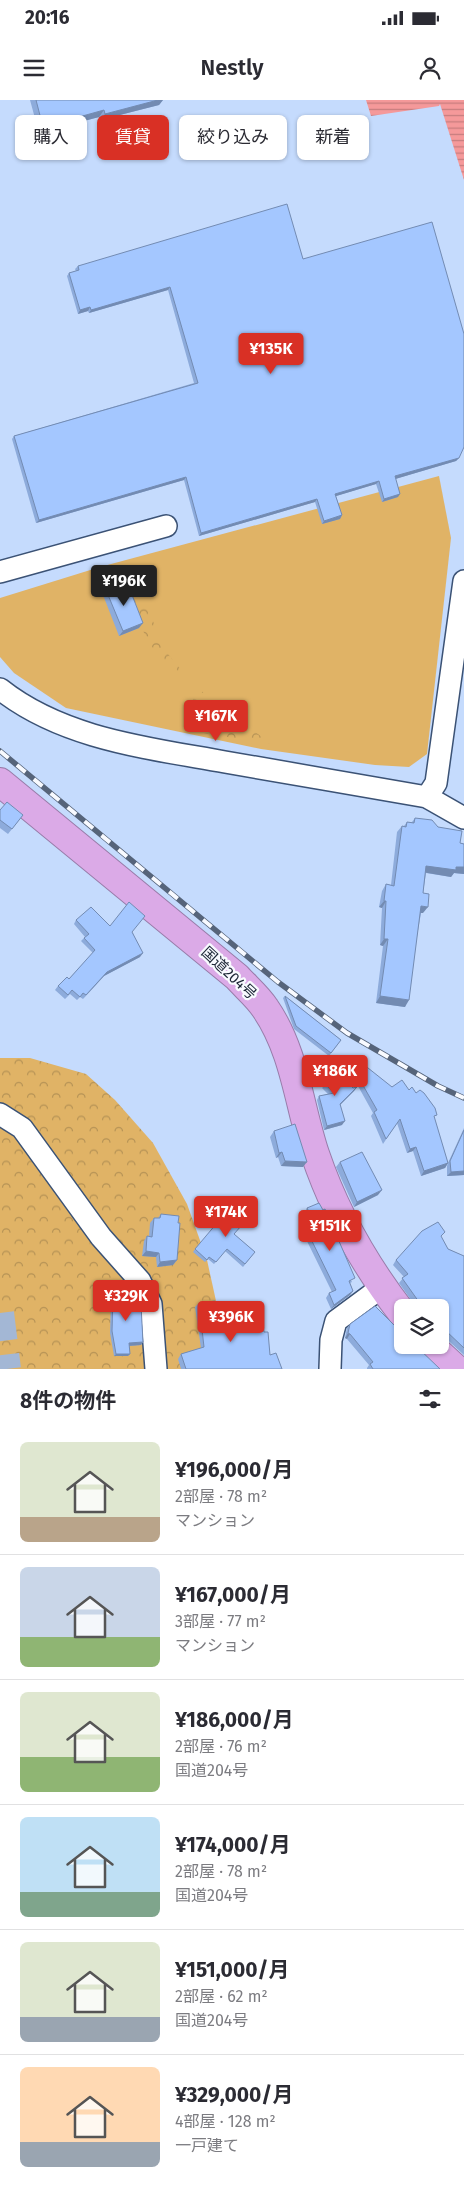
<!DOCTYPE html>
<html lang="ja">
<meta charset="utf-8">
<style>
body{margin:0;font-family:"Fira Sans","Noto Sans JP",sans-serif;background:#f7f7f7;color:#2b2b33;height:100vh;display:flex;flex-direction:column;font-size:19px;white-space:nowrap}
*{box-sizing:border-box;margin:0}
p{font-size:16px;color:#7c7c81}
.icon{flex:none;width:28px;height:28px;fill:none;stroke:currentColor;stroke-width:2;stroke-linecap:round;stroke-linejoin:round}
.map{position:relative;height:1269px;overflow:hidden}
.details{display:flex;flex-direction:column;background:#fff;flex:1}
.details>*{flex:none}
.guide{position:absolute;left:15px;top:15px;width:435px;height:45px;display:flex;gap:10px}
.tools{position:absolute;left:394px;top:1199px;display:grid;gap:10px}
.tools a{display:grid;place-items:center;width:55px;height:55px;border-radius:8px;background:#fff;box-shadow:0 1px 4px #0004;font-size:25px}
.price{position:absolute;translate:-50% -42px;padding:0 11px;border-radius:5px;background:#d93025;color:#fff;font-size:16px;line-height:32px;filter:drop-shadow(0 1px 2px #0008)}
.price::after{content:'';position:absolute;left:50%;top:30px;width:15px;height:11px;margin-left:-8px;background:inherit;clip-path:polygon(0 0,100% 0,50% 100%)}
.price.on{background:#222;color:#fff}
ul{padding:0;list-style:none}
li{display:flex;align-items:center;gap:15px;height:125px;padding:0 20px}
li+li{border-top:1px solid #e1e1e2}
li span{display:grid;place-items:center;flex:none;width:140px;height:100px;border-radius:8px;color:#555}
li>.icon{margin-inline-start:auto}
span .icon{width:60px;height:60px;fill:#fffc;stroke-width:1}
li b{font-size:21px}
h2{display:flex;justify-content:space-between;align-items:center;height:60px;padding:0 20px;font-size:21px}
.chip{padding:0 18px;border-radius:8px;background:#fff;box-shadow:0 1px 4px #0004;font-size:18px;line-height:45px}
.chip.on{background:#d93025;color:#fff}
.status{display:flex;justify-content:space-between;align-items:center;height:35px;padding:0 25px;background:#fff;direction:ltr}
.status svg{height:14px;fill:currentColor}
header{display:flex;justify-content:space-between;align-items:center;height:65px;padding:0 20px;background:#fff;font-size:22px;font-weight:600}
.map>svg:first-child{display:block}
.green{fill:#e0b366}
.forest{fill:url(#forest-crowns)}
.water{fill:url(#water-rules)}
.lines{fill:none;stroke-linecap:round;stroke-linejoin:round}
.highway-tunnel{stroke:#a3b7d5;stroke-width:28;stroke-dasharray:28 14;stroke-linecap:butt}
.minor-casing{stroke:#3b5275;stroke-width:24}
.highway-casing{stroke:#987ca9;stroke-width:30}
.minor{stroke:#fff;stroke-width:21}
.highway{stroke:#dbaae7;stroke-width:28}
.rail-casing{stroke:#56647a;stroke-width:5.5}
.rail{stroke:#f8faff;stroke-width:4;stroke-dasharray:11;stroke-linecap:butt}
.wall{fill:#8dabdb}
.shaded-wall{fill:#738bb2}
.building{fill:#a4c7ff;stroke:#738bb2}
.labels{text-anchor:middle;stroke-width:4.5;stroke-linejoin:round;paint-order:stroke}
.street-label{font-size:15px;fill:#1d2737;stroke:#f8faff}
</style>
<div class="status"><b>20:16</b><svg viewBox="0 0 49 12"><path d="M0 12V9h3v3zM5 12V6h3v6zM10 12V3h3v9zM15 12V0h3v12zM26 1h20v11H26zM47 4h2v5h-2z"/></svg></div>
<header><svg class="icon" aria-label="menu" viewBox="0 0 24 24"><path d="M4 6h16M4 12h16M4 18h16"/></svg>Nestly<svg class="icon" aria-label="person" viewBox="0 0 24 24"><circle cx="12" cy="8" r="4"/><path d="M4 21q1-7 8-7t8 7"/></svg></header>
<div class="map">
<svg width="464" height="1269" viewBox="0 0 464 1269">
<defs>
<pattern id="forest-crowns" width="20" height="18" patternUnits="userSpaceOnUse" patternTransform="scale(1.25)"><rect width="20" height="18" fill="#e0b366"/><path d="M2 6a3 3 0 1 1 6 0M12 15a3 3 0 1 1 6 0" fill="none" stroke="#b59255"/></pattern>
<pattern id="water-rules" width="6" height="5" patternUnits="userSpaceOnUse" patternTransform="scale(1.25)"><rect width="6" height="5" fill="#f5999a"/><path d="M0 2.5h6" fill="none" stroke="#c67d7e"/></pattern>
</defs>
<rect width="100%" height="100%" fill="#c5dbfd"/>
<polygon class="green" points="439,376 451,438 427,654 409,667 375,665 261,649 66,608 14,573 0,557 0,498 100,467"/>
<g class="forest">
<polygon points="135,463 147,508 168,554 187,577 168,574 136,519 123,483 102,485 99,472 118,469"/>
<polygon points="196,587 271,644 190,631 191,607"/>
<polygon points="0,958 30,958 86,974 115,1000 153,1043 187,1104 207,1160 231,1269 0,1269"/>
</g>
<polygon class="water" points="366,0 464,0 464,80 440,4 439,6 371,16"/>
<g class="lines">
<polyline class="highway-tunnel" points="0,1213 7,1269"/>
<defs>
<g id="minor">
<polyline points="0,472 166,426"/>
<path d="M 0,589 C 63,639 148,648 225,662 C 292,674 360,685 427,697 L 464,718"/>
<polyline points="427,697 436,683 464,481"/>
<polyline points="0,1014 22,1028 101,1137 140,1181 151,1204 156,1269"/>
<polyline points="330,1269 331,1240 336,1221 382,1187"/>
</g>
<g id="highway">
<path d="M 0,682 L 237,877 C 246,887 258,897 265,908 C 295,951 299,1006 315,1054 C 335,1113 364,1164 402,1213"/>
<polyline points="430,1245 456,1269"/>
</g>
</defs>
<use href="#minor" class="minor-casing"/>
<use href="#highway" class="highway-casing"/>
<use href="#minor" class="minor"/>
<use href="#highway" class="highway"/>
<defs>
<polyline id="rail" points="0,651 278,882 347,933 438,986 464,998"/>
</defs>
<use href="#rail" class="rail-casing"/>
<use href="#rail" class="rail"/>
</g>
<g class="wall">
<polygon points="30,0 163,0 159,5 100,20 99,17 39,33"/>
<polygon points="303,159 459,358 456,361 395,379 398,397 382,402 376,384 336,396 342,415 340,419 322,424 315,402 199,436 184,380 36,423 12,339 14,336 194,283 168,190 89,213 88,211 78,214 67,176 69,173 76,171 75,169 78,166"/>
<polygon points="106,490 139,528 119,536 103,495"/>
<polygon points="0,710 23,715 8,734 0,728"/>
<polygon points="415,718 438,727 460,743 464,744 464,774 454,773 451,777 426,773 423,793 423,813 421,813 405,907 376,903 383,846 380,845 382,808 379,807 382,791 386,784 391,785 397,732 402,726 404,726 407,722 412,722"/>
<polygon points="76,820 110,826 133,833 140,857 104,876 83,899 80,897 77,900 70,894 65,899 55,890 58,886 69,879 93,853 81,841 85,837 74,824"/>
<polygon points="285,896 341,940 329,956 294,929 283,898"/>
<polygon points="356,973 392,987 409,990 434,1019 448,1063 464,1028 464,1075 447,1076 447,1066 448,1063 445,1068 421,1076 413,1051 407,1053 397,1023 383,1044 371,1016 373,1013 353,977"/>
<polygon points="322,977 353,988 357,987 354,991 340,1005 342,1025 324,1030 317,1000 319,996 328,994 322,988 324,986 319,981"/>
<polygon points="274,1031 303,1067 281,1066 278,1057 276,1058 270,1037"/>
<polygon points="340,1062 378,1095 354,1107 336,1067"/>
<polygon points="307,1108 352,1182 350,1183 353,1191 350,1195 331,1209 326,1198 329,1193 332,1192 303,1133 300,1121 303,1117 305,1116 304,1113"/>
<polygon points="161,1114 177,1160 173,1165 157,1167 156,1157 142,1156 144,1141 147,1136 149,1136 150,1123 154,1118 158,1118"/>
<polygon points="235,1135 255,1152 243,1167 225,1151 214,1164 208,1159 205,1162 193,1152 195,1149"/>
<polygon points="441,1137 448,1149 464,1156 464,1255 440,1233 440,1208 416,1207 399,1183 404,1177 393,1165 396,1160"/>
<polygon points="113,1194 143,1242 141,1245 129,1246 130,1254 128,1256 114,1256 110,1233 111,1197"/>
<polygon points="199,1203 217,1211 221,1218 264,1232 270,1255 282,1269 181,1269 178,1259 181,1254 201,1248 195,1207"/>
<polygon points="350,1224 440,1269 367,1269 367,1268 369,1265 347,1239 345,1238 347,1228"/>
</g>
<g class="shaded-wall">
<polygon points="158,0 163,0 159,5 100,20 105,14"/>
<polygon points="104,10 99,17 39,33 43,27"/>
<polygon points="170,187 168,190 89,213 91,210"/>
<polygon points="90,207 88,211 78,214 80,210"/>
<polygon points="459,358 456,361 392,380 395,376"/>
<polygon points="186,377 184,380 36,423 39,420"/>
<polygon points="379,381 376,384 333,397 335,394"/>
<polygon points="400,394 398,397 382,402 384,399"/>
<polygon points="317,399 315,402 199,436 201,433"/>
<polygon points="342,415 340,419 322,424 324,421"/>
<polygon points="143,523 139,528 119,536 123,531"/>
<polygon points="426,766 464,767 464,774 454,773 451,777 422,772"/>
<polygon points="384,801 386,801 382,808 379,807"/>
<polygon points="421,806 428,807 423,813 417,813"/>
<polygon points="384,839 388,839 383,846 380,845"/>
<polygon points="143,853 140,857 104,876 83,899 107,872"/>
<polygon points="380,896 409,900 405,907 376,903"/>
<polygon points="357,987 354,991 337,1008 340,1004"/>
<polygon points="345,1021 342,1025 324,1030 327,1026"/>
<polygon points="416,1047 413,1051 407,1053 410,1049"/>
<polygon points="282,1052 278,1057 276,1058 279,1053"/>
<polygon points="285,1061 307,1062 303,1067 281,1066"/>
<polygon points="448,1063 445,1068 421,1076 424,1071"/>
<polygon points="464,1071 464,1075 447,1076 451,1072"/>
<polygon points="382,1090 378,1095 354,1107 357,1102"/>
<polygon points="146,1151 159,1153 156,1157 142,1156"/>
<polygon points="177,1160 173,1165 157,1167 160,1162"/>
<polygon points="353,1191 350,1195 331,1209 334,1205"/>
<polygon points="348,1233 350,1234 347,1239 345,1238"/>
<polygon points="143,1242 141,1245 127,1246 129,1243"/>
<polygon points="116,1254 130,1254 128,1256 114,1256"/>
</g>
<g class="building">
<polygon points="36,0 158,0 105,14 104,10 43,27"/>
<polygon points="287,104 303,159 432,122 464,234 464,347 459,358 395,376 400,394 384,399 379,381 335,394 342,415 324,421 317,399 201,433 186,377 39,420 14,336 198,283 170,187 91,210 90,207 80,210 69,173 79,170 78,166"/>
<polygon points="124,483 129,496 132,495 143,523 123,531 106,490"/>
<polygon points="7,702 23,715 12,729 0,720 0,710"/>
<polygon points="415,718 432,720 438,727 462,731 460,743 464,744 464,767 456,767 456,770 426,766 423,793 429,794 428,807 421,806 409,900 380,896 388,839 384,839 386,801 384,801 386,784 394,786 402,726 406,727 407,722 414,723"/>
<polygon points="129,802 145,816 132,832 143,853 107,872 86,895 83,893 80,897 72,890 68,895 58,886 67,877 69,879 95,850 84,838 89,834 76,820 91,807 110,826"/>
<polygon points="285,896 341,940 331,953 296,926"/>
<polygon points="363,964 392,987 402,980 409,990 412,987 416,993 420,990 424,993 435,1008 437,1015 434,1016 448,1063 424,1071 416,1047 410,1049 400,1019 386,1039 374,1012 377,1010 356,973"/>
<polygon points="333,966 353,988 357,987 340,1004 345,1021 327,1026 319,996 334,993 325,984 328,982 322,977"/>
<polygon points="295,1024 307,1062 285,1061 282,1052 279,1053 274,1031"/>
<polygon points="464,1030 464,1071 451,1072 450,1061"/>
<polygon points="362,1052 382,1090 357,1102 340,1062"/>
<polygon points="319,1103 323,1110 325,1109 355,1178 349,1181 353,1191 334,1205 329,1193 336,1190 306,1129 303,1117 310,1114 307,1108"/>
<polygon points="233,1104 249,1117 234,1134 255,1152 245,1164 227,1149 216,1162 209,1157 207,1160 195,1149"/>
<polygon points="161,1114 179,1116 178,1123 180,1123 177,1160 160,1162 159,1153 146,1151 147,1136 152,1137 154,1118 160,1118"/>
<polygon points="438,1122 445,1132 441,1136 448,1149 464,1156 464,1248 444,1229 440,1227 440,1218 441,1216 440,1215 440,1208 427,1208 419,1202 402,1178 408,1174 396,1160 422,1131"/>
<polygon points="132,1193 132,1198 137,1197 141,1205 143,1242 129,1243 130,1254 116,1254 112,1231 113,1194"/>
<polygon points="215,1201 217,1211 220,1211 221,1218 262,1215 264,1232 268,1232 270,1255 276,1253 282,1269 186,1269 181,1254 204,1247 199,1203"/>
<polygon points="375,1206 402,1233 402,1245 415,1245 440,1269 373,1269 370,1264 373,1262 350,1234 348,1233 350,1224"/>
</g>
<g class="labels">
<g class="street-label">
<text transform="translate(229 873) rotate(43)" y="5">国道204号</text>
</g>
</g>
</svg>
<div class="tools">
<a><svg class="icon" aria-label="layers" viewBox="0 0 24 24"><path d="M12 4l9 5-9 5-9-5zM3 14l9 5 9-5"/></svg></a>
</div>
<b class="price" style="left:271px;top:275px">¥135K</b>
<b class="price on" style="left:124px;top:507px">¥196K</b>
<b class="price" style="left:216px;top:642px">¥167K</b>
<b class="price" style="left:335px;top:997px">¥186K</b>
<b class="price" style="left:226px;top:1138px">¥174K</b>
<b class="price" style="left:330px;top:1152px">¥151K</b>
<b class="price" style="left:126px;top:1222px">¥329K</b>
<b class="price" style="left:231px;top:1243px">¥396K</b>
<div class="guide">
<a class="chip">購入</a>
<a class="chip on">賃貸</a>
<a class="chip">絞り込み</a>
<a class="chip">新着</a>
</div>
</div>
<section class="details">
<h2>8件の物件<svg class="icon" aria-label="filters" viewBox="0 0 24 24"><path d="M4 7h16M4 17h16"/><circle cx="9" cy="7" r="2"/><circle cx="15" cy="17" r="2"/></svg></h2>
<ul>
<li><span style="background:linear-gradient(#dfe7d0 75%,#b9a48a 0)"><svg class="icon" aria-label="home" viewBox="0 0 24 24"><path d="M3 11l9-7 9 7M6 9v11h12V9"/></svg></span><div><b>¥196,000/月</b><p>2部屋 · 78 m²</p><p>マンション</p></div></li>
<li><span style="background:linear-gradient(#c9d6e8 70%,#8fb573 0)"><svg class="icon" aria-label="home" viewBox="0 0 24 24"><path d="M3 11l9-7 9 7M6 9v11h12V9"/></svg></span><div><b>¥167,000/月</b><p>3部屋 · 77 m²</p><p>マンション</p></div></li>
<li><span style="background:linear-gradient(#dfe7d0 65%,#8fb573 0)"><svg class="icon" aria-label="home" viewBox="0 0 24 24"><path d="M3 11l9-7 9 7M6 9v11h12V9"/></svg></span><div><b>¥186,000/月</b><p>2部屋 · 76 m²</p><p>国道204号</p></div></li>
<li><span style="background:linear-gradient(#bfe0f5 75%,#7fa58c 0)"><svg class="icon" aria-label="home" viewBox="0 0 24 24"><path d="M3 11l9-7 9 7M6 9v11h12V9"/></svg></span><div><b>¥174,000/月</b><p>2部屋 · 78 m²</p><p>国道204号</p></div></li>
<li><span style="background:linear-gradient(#dfe7d0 75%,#9aa5b1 0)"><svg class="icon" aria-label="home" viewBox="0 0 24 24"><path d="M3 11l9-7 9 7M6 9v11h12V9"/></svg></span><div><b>¥151,000/月</b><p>2部屋 · 62 m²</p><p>国道204号</p></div></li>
<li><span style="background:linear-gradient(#ffd9b3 75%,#9aa5b1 0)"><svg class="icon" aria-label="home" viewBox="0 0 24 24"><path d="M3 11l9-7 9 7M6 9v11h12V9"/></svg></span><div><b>¥329,000/月</b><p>4部屋 · 128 m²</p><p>一戸建て</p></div></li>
</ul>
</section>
